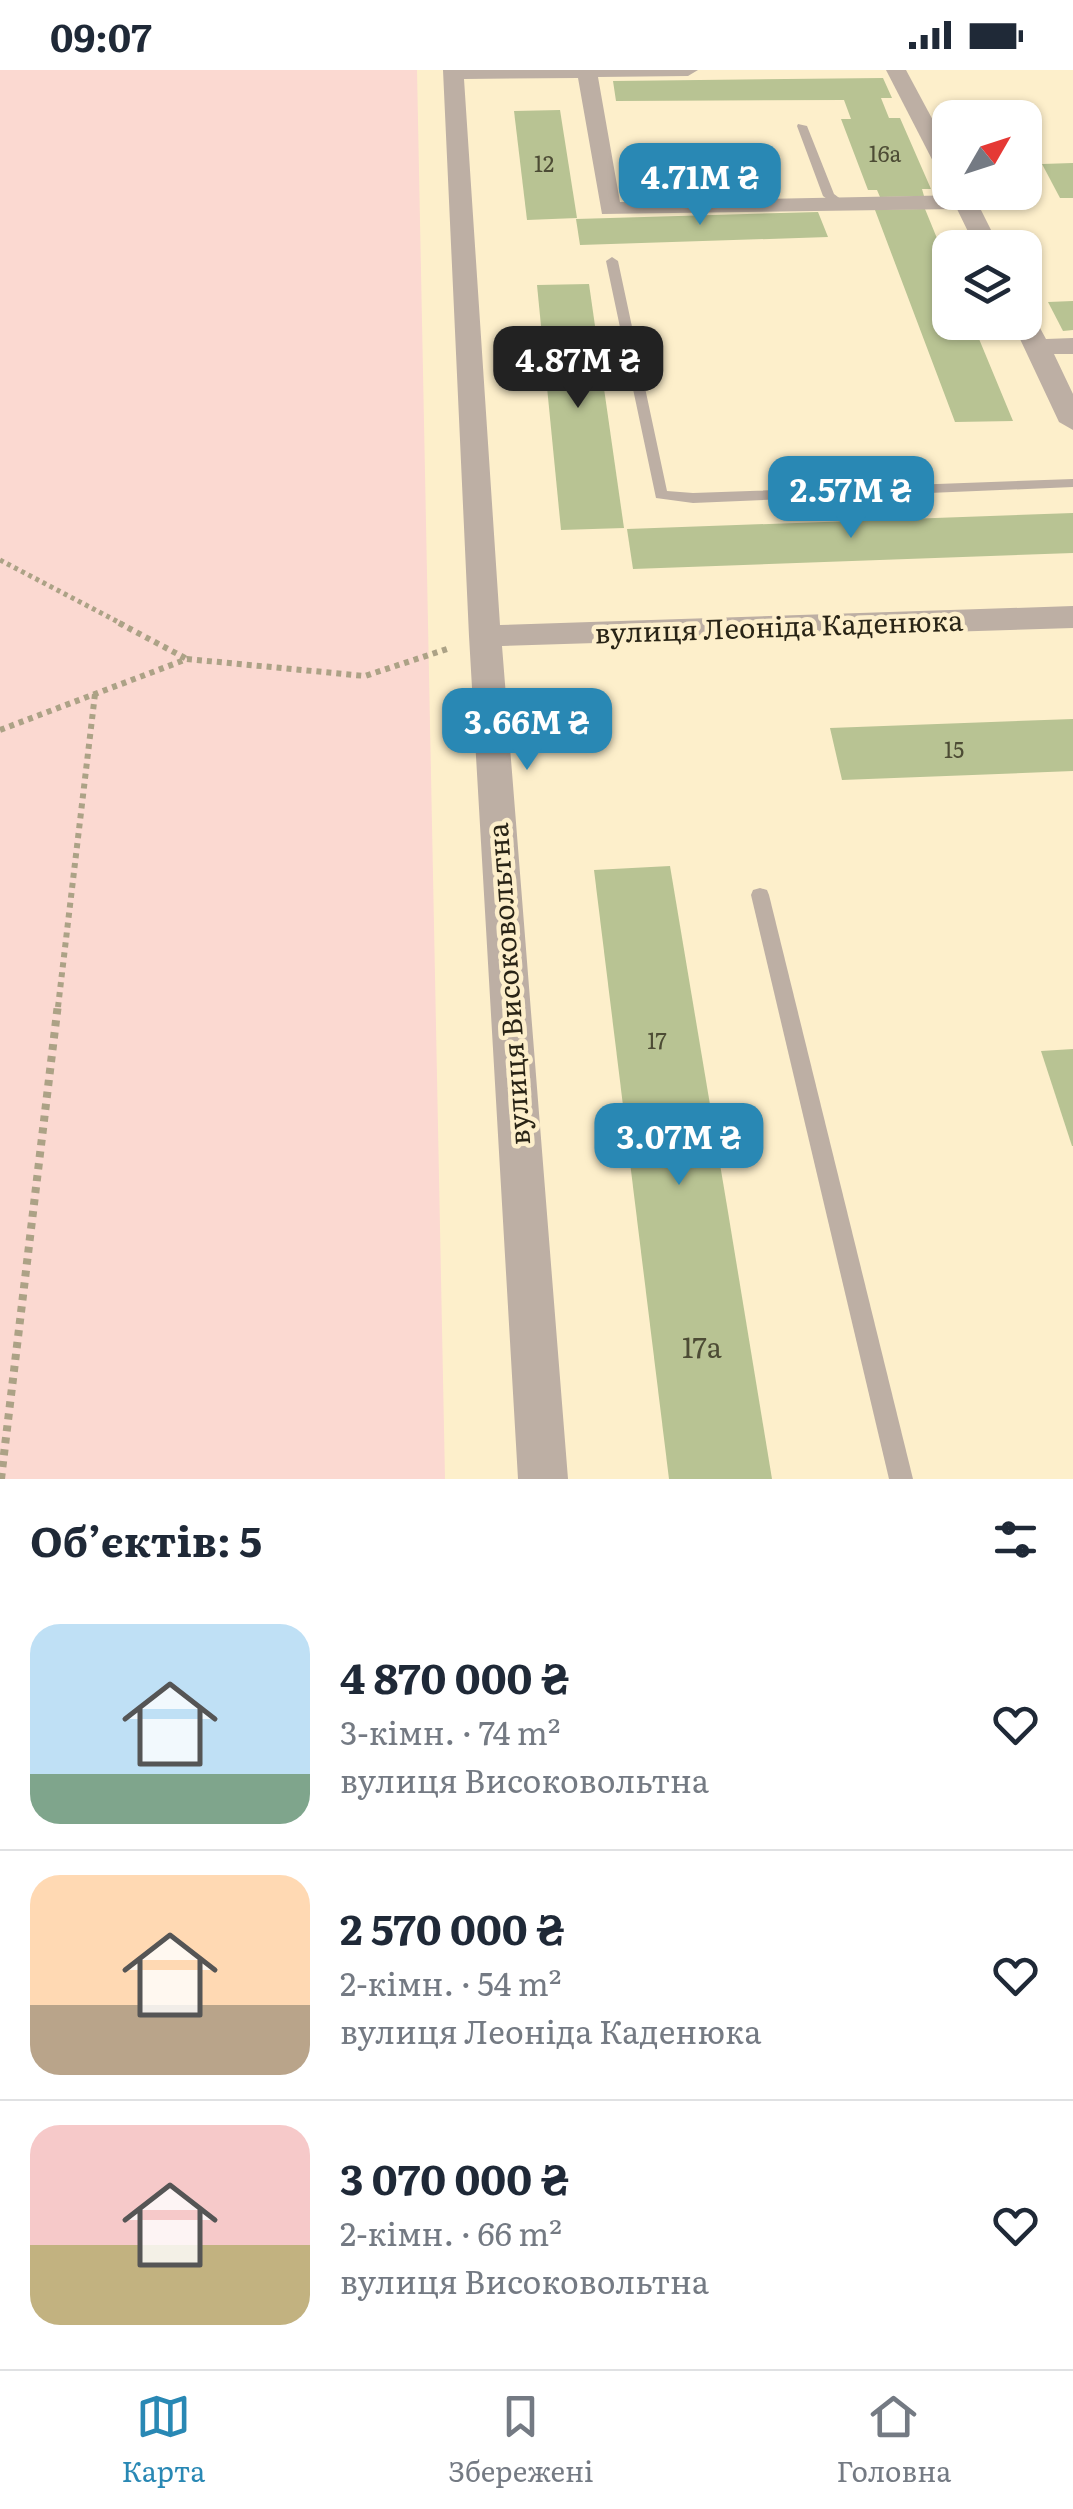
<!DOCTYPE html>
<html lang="uk">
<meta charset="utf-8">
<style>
body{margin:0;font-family:Literata,serif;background:#f6f6f7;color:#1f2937;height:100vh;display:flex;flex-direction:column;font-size:38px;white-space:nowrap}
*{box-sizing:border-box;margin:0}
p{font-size:32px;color:#747a83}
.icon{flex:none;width:55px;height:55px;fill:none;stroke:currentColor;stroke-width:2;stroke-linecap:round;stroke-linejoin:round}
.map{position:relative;height:1409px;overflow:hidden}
.panel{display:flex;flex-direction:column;background:#fff;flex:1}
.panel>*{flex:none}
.needle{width:65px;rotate:51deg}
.tools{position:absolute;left:932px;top:30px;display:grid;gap:20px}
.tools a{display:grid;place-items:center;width:110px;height:110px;border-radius:20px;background:#fff;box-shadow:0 2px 8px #0004;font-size:50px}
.price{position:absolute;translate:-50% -85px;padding:0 22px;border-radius:20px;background:#2988b4;color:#fff;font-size:32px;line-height:65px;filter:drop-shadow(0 2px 5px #0008)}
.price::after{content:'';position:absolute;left:50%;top:60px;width:30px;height:22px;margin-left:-15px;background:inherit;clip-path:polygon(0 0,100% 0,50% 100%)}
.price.current{background:#222;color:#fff}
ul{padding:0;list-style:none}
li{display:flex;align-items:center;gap:30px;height:250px;padding:0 30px}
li+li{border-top:2px solid #e0e1e3}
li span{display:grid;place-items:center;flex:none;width:280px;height:200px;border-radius:30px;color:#555}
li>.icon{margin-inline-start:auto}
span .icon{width:120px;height:120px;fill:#fffc;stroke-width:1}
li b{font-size:42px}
h2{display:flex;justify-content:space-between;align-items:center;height:120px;padding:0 30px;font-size:42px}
.status{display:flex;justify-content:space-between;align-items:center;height:70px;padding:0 50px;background:#fff;direction:ltr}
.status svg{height:28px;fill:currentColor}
.menu{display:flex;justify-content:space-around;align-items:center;height:140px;border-top:2px solid #e0e1e3;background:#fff;font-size:28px;color:#747a83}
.menu a{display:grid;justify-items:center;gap:5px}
.menu .current{color:#2988b4}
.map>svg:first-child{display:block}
.green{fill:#fbd9d1}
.building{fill:#b8c393}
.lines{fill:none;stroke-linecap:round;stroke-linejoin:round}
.path-far2{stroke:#aca286;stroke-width:5;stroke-dasharray:4 4;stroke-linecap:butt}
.path-far1{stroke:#aca286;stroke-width:6;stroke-dasharray:5 5;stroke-linecap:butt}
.path{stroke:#aca286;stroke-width:8;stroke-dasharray:6 6;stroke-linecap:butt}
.service{fill:#bdafa4;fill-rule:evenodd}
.minor{fill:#bdafa4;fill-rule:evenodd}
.labels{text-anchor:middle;stroke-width:9;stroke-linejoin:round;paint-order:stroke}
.number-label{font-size:22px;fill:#4d4c35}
.street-label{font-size:28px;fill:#292416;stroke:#fdefcb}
.near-number-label{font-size:28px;fill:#4d4c35}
</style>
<div class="status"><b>09:07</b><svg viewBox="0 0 49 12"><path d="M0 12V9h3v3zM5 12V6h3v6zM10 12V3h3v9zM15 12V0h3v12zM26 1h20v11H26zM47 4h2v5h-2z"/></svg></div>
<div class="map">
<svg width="1073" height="1409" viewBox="0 0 1073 1409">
<rect width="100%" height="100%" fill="#fdefcb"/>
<polygon class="green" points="0,0 417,0 445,1409 0,1409"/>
<g class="building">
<polygon points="883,8 892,28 881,28 889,48 900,48 931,119 922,119 924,126 880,127 877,120 868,120 841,49 851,49 844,30 616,31 613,11"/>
<polygon points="560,40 577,148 527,150 514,41"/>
<polygon points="1073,93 1073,128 1060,128 1042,94"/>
<polygon points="925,139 950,200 950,252 972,252 1013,351 955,352 875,140"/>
<polygon points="818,142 828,167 580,175 576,149"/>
<polygon points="589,214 624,458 561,460 537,215"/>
<polygon points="1073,231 1073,260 1063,261 1048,232"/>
<polygon points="1073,443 1073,483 633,499 627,459"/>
<polygon points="549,629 552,649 534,650 532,630"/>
<polygon points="1073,649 1073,701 842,710 830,658"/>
<polygon points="670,796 728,1142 772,1409 669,1409 594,800"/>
<polygon points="1073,979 1073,1076 1072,1076 1041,981"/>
</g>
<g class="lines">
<polyline class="path-far2" points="0,490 124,555"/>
<g class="path-far1">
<polyline points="119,553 187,589"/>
<polyline points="0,660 187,589 365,606 450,578"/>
<polyline points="58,937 95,624"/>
</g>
<polyline class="path" points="1,1409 58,934"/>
<g class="service">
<polygon points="798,54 807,56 834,124 846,133 846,137 838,137 823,126 797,56"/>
<polygon points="612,187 618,191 667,421 693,423 1073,409 1073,417 693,433 656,428 606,191"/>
<polygon points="760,818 767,820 769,825 913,1409 889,1409 751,825 753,820"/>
</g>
<g class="minor">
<polygon points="443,0 698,0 688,6 598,7 620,132 965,125 977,132 1000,178 976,178 957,139 602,144 578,8 464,9 500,555 1073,536 1073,558 502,576 568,1409 518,1409 469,566"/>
<polygon points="886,0 906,0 950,82 950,110 939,103"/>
<polygon points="1025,244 1034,247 1046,269 1073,268 1073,284 1054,284 1073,324 1073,360 1059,352 1012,252 1025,252"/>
</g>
</g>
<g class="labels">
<g class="number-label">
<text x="885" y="92">16а</text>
<text x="544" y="102">12</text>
<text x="954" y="688">15</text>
<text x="657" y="979">17</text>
</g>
<g class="street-label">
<text transform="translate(779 557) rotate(-2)" y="10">вулиця Леоніда Каденюка</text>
<text transform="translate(509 914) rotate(-94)" y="10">вулиця Високовольтна</text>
</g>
<g class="near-number-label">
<text x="702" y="1288">17а</text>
</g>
</g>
</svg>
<div class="tools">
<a><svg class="needle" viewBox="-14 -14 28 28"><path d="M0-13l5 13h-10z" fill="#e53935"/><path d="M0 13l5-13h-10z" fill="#747a83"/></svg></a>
<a><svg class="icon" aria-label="layers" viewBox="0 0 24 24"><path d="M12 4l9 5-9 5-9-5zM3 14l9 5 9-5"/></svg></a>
</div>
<b class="price" style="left:700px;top:158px">4.71M ₴</b>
<b class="price current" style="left:578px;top:341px">4.87M ₴</b>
<b class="price" style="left:851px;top:471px">2.57M ₴</b>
<b class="price" style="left:527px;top:703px">3.66M ₴</b>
<b class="price" style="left:679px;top:1118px">3.07M ₴</b>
</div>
<section class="panel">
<h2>Об’єктів: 5<svg class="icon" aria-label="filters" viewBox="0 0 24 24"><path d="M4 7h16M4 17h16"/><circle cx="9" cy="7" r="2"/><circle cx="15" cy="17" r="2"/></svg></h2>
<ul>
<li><span style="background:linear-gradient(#bfe0f5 75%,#7fa58c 0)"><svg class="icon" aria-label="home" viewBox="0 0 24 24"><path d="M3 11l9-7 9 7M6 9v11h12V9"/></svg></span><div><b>4 870 000 ₴</b><p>3-кімн. · 74 m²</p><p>вулиця Високовольтна</p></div><svg class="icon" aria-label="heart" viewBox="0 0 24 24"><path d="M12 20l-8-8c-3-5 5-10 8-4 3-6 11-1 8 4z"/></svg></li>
<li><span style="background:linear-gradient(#ffd9b3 65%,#b9a48a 0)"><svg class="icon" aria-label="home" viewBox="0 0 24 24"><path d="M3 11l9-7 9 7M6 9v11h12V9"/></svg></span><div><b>2 570 000 ₴</b><p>2-кімн. · 54 m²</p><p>вулиця Леоніда Каденюка</p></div><svg class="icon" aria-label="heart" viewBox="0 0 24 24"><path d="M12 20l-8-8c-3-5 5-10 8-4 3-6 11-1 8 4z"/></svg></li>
<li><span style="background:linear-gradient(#f6c9c9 60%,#c2b280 0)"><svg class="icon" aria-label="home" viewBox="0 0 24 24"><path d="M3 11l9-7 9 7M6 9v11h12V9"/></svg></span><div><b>3 070 000 ₴</b><p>2-кімн. · 66 m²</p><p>вулиця Високовольтна</p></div><svg class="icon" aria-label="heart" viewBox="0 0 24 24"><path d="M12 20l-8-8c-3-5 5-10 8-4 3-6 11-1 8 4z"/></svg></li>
</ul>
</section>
<nav class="menu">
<a class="current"><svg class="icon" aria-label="map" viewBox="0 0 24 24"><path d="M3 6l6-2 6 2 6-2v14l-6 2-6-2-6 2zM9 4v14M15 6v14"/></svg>Карта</a>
<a><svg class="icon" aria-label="saved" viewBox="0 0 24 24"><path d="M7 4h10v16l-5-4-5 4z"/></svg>Збережені</a>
<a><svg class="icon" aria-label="home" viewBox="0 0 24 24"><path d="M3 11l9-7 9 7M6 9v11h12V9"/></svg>Головна</a>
</nav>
